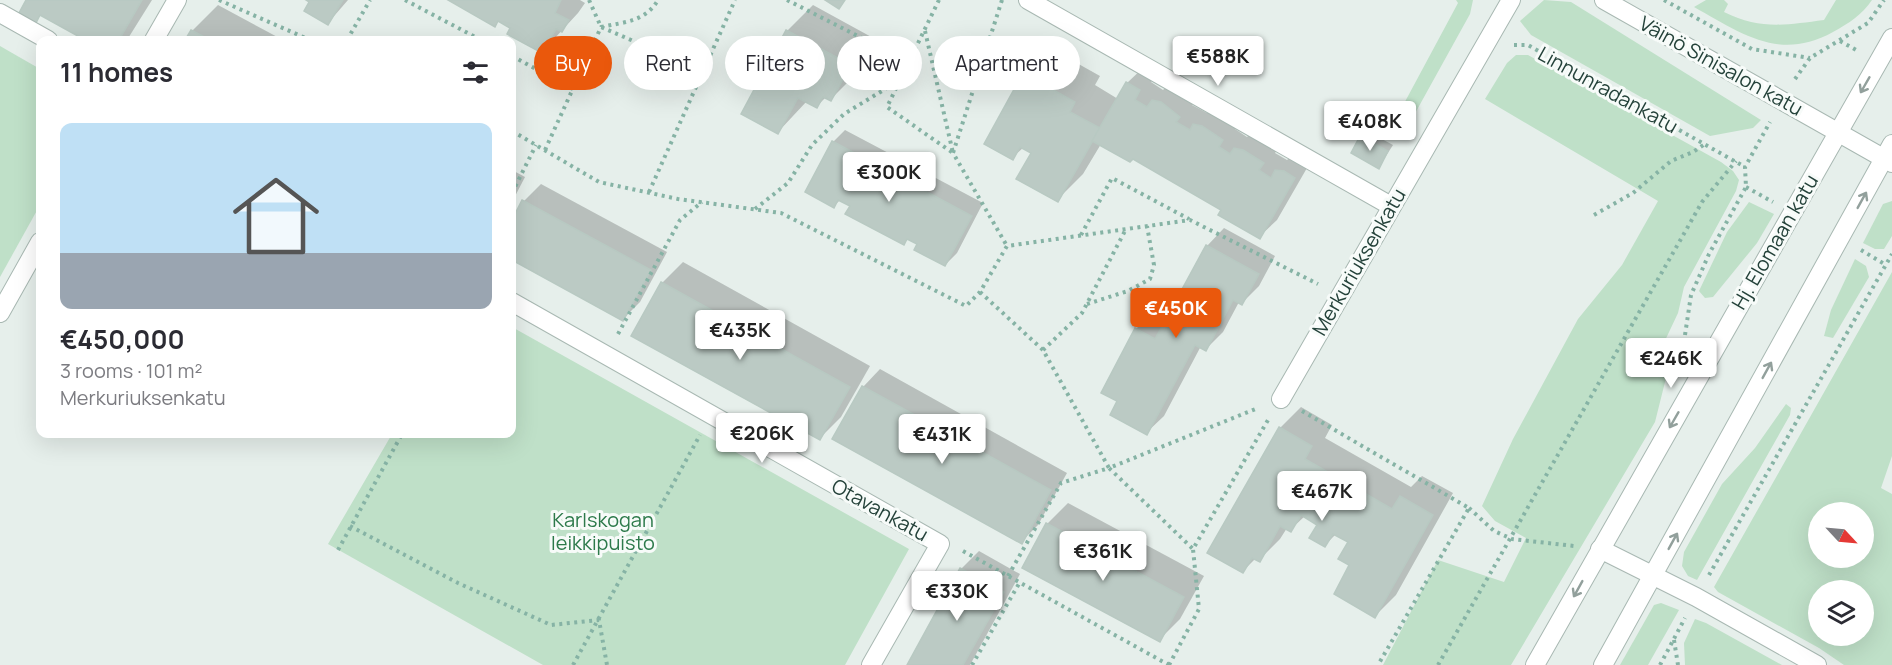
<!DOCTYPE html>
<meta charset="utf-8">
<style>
body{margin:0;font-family:Manrope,sans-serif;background:#f2f2f3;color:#2b2b33;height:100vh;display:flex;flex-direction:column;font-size:22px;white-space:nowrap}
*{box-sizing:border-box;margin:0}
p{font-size:20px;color:#7c7c81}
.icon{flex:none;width:33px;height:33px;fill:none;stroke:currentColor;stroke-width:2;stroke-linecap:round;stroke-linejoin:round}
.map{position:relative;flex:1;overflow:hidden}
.drawer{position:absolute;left:36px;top:36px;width:480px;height:402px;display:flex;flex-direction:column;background:#fff;border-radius:12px;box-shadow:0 6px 24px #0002}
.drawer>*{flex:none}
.hud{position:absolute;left:534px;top:36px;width:570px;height:54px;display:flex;gap:12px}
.needle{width:39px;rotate:116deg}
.fabs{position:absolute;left:1808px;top:502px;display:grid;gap:12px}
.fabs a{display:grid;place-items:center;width:66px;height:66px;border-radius:50%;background:#fff;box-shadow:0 6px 24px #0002;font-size:30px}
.price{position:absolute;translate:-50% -51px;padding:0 14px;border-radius:6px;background:#fff;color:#222;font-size:20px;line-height:39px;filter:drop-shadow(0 2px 3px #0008)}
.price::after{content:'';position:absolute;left:50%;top:36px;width:18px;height:14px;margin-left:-9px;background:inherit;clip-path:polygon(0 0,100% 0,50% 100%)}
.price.selected{background:#ea580c;color:#fff}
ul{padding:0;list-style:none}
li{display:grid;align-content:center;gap:12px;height:318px;padding:0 24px}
li span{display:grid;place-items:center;height:186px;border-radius:12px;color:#555}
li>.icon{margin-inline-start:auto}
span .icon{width:108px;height:108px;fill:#fffc;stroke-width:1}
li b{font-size:26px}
h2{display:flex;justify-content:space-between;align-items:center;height:72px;padding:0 24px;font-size:26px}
.tag{padding:0 21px;border-radius:27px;background:#fff;box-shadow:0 6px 24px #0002;font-size:21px;line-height:54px}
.tag.selected{background:#ea580c;color:#fff}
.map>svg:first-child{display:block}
.green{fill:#bfe0c8;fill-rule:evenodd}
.shadow{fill:#0003}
.building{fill:#bbcac4;stroke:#b8c9c2;stroke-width:1.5}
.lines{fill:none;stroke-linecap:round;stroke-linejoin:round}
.minor-casing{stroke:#a8b8b2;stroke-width:20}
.path{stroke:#86b3a5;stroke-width:4;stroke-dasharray:3 4.5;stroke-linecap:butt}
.minor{stroke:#fff;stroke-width:18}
.oneway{stroke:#92a09c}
.labels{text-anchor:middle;stroke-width:6;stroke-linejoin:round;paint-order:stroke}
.street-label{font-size:20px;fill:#24423a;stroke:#f7fbf9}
.park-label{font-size:20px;fill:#2d7a4b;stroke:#f7fbf9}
</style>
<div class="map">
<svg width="1892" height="665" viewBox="0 0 1892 665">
<rect width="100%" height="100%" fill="#e6efeb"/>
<g class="green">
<polygon points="1456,0 1473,0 1470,14 1413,117 1400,111 1458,3"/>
<polygon points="1544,0 1571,2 1761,120 1753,128 1710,136 1531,35 1520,21"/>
<path d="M 1706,0 L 1724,0 L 1728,4 L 1724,12 C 1760,30 1786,25 1824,20 L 1836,0 L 1872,0 C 1862,15 1849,23 1833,32 C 1779,62 1741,33 1694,7 Z"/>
<polygon points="0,46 40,69 40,205 0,277"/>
<polygon points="1516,55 1528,55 1721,162 1733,171 1739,180 1736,191 1684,287 1678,313 1653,366 1667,374 1655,422 1511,665 1383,665 1438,560 1504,582 1526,538 1495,521 1482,506 1513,439 1578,319 1622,265 1658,201 1485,99 1507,63"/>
<polygon points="1892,201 1892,236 1884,249 1875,249 1863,243 1883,204"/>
<polygon points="1749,202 1774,214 1757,243 1713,297 1705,298 1699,291 1727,232"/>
<polygon points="1855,259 1866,266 1869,277 1833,338 1824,336 1831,310"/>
<path d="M 1892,272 L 1892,456 L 1881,488 L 1892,494 L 1892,665 L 1844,665 L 1819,648 L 1718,592 L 1714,587 ZM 1818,513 L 1863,513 L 1863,558 L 1818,558 ZM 1818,591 L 1863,591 L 1863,636 L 1818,636 Z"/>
<polygon points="512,327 909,549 845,665 543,665 328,544 392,434 512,434"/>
<polygon points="1786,404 1791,408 1790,415 1697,580 1688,576 1682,566 1684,552 1722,484 1755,448"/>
<polygon points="1661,603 1679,610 1648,665 1620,665 1654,605"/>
<polygon points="1695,619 1706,623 1782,665 1685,665 1684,643"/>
</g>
<g class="shadow">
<polygon points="28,0 152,0 127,40 88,40 42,14 35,21"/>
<polygon points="309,0 348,0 328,23"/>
<polygon points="451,0 580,0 585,3 578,13 542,52 512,28 499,20 494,25"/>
<polygon points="218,5 283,40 187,40 192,31"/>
<polygon points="813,5 875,39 857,73 831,99 826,97 817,106 807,101 778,132 787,31"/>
<polygon points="1050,48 1100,76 1095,85 1118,99 1127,83 1145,66 1157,73 1151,82 1163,90 1170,83 1196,99 1192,105 1207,113 1212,108 1239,122 1235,129 1247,137 1253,131 1280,145 1275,153 1287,160 1294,154 1311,161 1277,220 1259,237 1223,209 1133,157 1101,144 1083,174 1057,200 1033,152 1024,147 1012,158 1024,74"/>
<polygon points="845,130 983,203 957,253 945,265 919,244 909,238 904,243 840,200 834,206 833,142"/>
<polygon points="1367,131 1393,145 1379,167 1353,153"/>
<polygon points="512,170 525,177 512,202"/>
<polygon points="541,184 667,252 640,302 623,319 512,258 512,223 524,201"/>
<polygon points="1224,228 1275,256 1259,286 1242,303 1239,302 1223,332 1206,349 1201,346 1164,416 1146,433 1119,401 1136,329 1153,312 1168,319 1207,246"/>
<polygon points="683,262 870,366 841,417 820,438 662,283"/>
<polygon points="880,369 1067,473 1038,525 1021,542 863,387"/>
<polygon points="1301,407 1332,425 1325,438 1411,487 1422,476 1453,493 1396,595 1375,616 1351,565 1350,542 1336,534 1325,545 1319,524 1305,516 1290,530 1287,528 1280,539 1259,560 1256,558 1243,571 1280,428"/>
<polygon points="1068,503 1204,576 1180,619 1159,640 1047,524"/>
<polygon points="979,551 1020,574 970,665 909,665 961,569"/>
</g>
<g class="building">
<polygon points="26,0 142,0 119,40 85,40 40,15 36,23 19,13"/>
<polygon points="306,0 343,0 328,25 304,11 309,2"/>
<polygon points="448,0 561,0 555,13 569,20 562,32 556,29 542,53 507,34 510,28 498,21 495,27"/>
<polygon points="825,0 845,0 839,9"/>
<polygon points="191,30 210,40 185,40"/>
<polygon points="786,30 851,65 831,101 823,97 817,108 798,98 778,134 741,114"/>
<polygon points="1023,73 1075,102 1070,112 1100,128 1058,202 1016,179 1031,153 1020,147 1013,160 984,144"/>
<polygon points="1126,82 1140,90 1135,100 1147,107 1152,100 1161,102 1180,117 1176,122 1190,130 1193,124 1202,126 1223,140 1219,147 1230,154 1234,148 1243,150 1264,163 1259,170 1271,178 1275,170 1284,171 1295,178 1260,239 1218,215 1221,210 1133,159 1130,162 1092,141"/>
<polygon points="1360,136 1388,151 1379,169 1351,153"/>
<polygon points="832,141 972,216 945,266 914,250 917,244 907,239 904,245 845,214 850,206 838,200 834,208 805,192"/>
<polygon points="522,200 651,270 623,321 512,260 512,220"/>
<polygon points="1206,245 1259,274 1242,305 1233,300 1206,351 1195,345 1147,435 1110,415 1117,401 1101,393 1135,328 1155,339"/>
<polygon points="661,282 850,387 820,440 631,336"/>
<polygon points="862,386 1051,490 1022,544 832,439"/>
<polygon points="1279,427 1312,446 1305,459 1392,509 1400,496 1433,515 1375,618 1334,594 1349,565 1338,559 1348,542 1333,534 1325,547 1309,538 1317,525 1301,515 1291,532 1280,526 1260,562 1252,558 1243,573 1207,553"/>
<polygon points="1046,523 1184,597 1160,642 1022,568"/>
<polygon points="960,568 1004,592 963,665 907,665"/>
</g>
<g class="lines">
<defs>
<g id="minor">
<polyline points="1028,0 1391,206"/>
<polyline points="1604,0 1892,163"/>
<polyline points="0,13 48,40"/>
<polyline points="154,40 177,0"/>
<polyline points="512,302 940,544 871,665"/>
<polyline points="0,313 40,242"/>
<polyline points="1281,399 1511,0"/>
<polyline points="1600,549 1696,597 1817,665"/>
<polyline points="1535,665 1892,38"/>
<polyline points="1603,665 1892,144"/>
</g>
</defs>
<use href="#minor" class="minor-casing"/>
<g class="path">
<polyline points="219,0 310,40"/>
<polyline points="405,0 481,40"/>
<polyline points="589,0 601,27 703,71"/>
<polyline points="787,0 909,62"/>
<polyline points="939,0 887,107 953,153"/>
<polyline points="1002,0 953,153 1007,246"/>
<polyline points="1664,0 1752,49 1810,58"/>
<polyline points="925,31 953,153"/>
<polyline points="347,40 370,0"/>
<polyline points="1840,41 1858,51"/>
<polyline points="1514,45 1528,45 1745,167"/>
<polyline points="512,56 573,89"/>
<polyline points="1795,79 1810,58 1868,23 1884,0"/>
<polyline points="512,131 599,182 678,199 781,213 966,306 980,292 1007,246 1190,220 1318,284"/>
<path d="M 545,150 L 601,27 C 624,22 645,22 658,0"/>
<polyline points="1746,187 1773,202"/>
<polyline points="649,192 735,0"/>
<polyline points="512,193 536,145"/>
<polyline points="755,209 788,183 812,145 844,114 900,80"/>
<polyline points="1594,215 1633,193 1671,161 1693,152 1705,144"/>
<polyline points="1081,235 1112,178 1189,219"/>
<polyline points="1861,250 1886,265"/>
<polyline points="980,292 1043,350 1109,468 1258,408"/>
<polyline points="1087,304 1128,291 1150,279 1154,265 1147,226"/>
<polyline points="618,334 680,220 702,202"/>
<polyline points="1685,335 1691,295 1709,254 1746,187 1745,167 1770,122"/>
<polyline points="1043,350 1082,313 1126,229"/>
<polyline points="1302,411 1469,508 1378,665"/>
<polyline points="1469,508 1494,531 1512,539 1574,546"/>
<polyline points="350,526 458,583 551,625 599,620 607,665"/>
<polyline points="338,550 402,434"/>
<polyline points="963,551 1169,665"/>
<polyline points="1709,575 1892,254"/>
<polyline points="1008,576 1061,483 1109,468 1193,549 1268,420"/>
<polyline points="1674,640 1678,665"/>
<polyline points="573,665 700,435"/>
<polyline points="972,665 1020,582"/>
<polyline points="1169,665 1199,609 1193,549"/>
<polyline points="1438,665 1702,202 1736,161"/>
<polyline points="1660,665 1685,618"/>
</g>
<use href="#minor" class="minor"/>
</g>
<defs><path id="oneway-shaft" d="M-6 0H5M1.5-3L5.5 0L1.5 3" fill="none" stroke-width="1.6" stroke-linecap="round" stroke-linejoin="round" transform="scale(1.5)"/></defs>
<g class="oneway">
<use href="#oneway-shaft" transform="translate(1865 85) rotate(120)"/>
<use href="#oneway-shaft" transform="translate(1862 200) rotate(-61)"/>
<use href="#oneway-shaft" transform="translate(1767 370) rotate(-61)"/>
<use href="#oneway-shaft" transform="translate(1674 420) rotate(120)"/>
<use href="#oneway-shaft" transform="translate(1673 541) rotate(-61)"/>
<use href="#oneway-shaft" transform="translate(1578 589) rotate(119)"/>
</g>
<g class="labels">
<g class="street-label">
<text transform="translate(1721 66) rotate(29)" y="7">Väinö Sinisalon katu</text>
<text transform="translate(1608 90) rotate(29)" y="7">Linnunradankatu</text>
<text transform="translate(1775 242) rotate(-60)" y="7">Hj. Elomaan katu</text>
<text transform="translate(1359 262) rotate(-60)" y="7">Merkuriuksenkatu</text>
<text transform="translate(880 510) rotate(29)" y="7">Otavankatu</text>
</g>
<g class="park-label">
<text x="603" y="527">Karlskogan<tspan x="603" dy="23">leikkipuisto</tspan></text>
</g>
</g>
</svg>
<div class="fabs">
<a><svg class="needle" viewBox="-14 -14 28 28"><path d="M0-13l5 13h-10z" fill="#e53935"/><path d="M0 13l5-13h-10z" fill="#7c7c81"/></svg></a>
<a><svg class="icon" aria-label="layers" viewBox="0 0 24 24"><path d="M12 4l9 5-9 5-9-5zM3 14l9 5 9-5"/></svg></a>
</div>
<b class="price" style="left:1218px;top:87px">€588K</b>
<b class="price" style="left:1370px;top:152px">€408K</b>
<b class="price" style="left:889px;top:203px">€300K</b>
<b class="price selected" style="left:1176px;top:339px">€450K</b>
<b class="price" style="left:740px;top:361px">€435K</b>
<b class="price" style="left:1671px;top:389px">€246K</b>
<b class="price" style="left:762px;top:464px">€206K</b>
<b class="price" style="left:942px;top:465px">€431K</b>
<b class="price" style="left:1322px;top:522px">€467K</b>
<b class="price" style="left:1103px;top:582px">€361K</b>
<b class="price" style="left:957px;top:622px">€330K</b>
<div class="hud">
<a class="tag selected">Buy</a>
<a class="tag">Rent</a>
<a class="tag">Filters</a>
<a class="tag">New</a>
<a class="tag">Apartment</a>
</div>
<section class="drawer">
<h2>11 homes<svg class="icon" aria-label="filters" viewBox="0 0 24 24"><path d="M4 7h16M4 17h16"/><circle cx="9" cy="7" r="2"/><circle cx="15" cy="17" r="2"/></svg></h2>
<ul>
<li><span style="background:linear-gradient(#bfe0f5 70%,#9aa5b1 0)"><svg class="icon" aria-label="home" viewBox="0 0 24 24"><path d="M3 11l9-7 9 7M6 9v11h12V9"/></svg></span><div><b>€450,000</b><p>3 rooms · 101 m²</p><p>Merkuriuksenkatu</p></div></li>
</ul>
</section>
</div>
